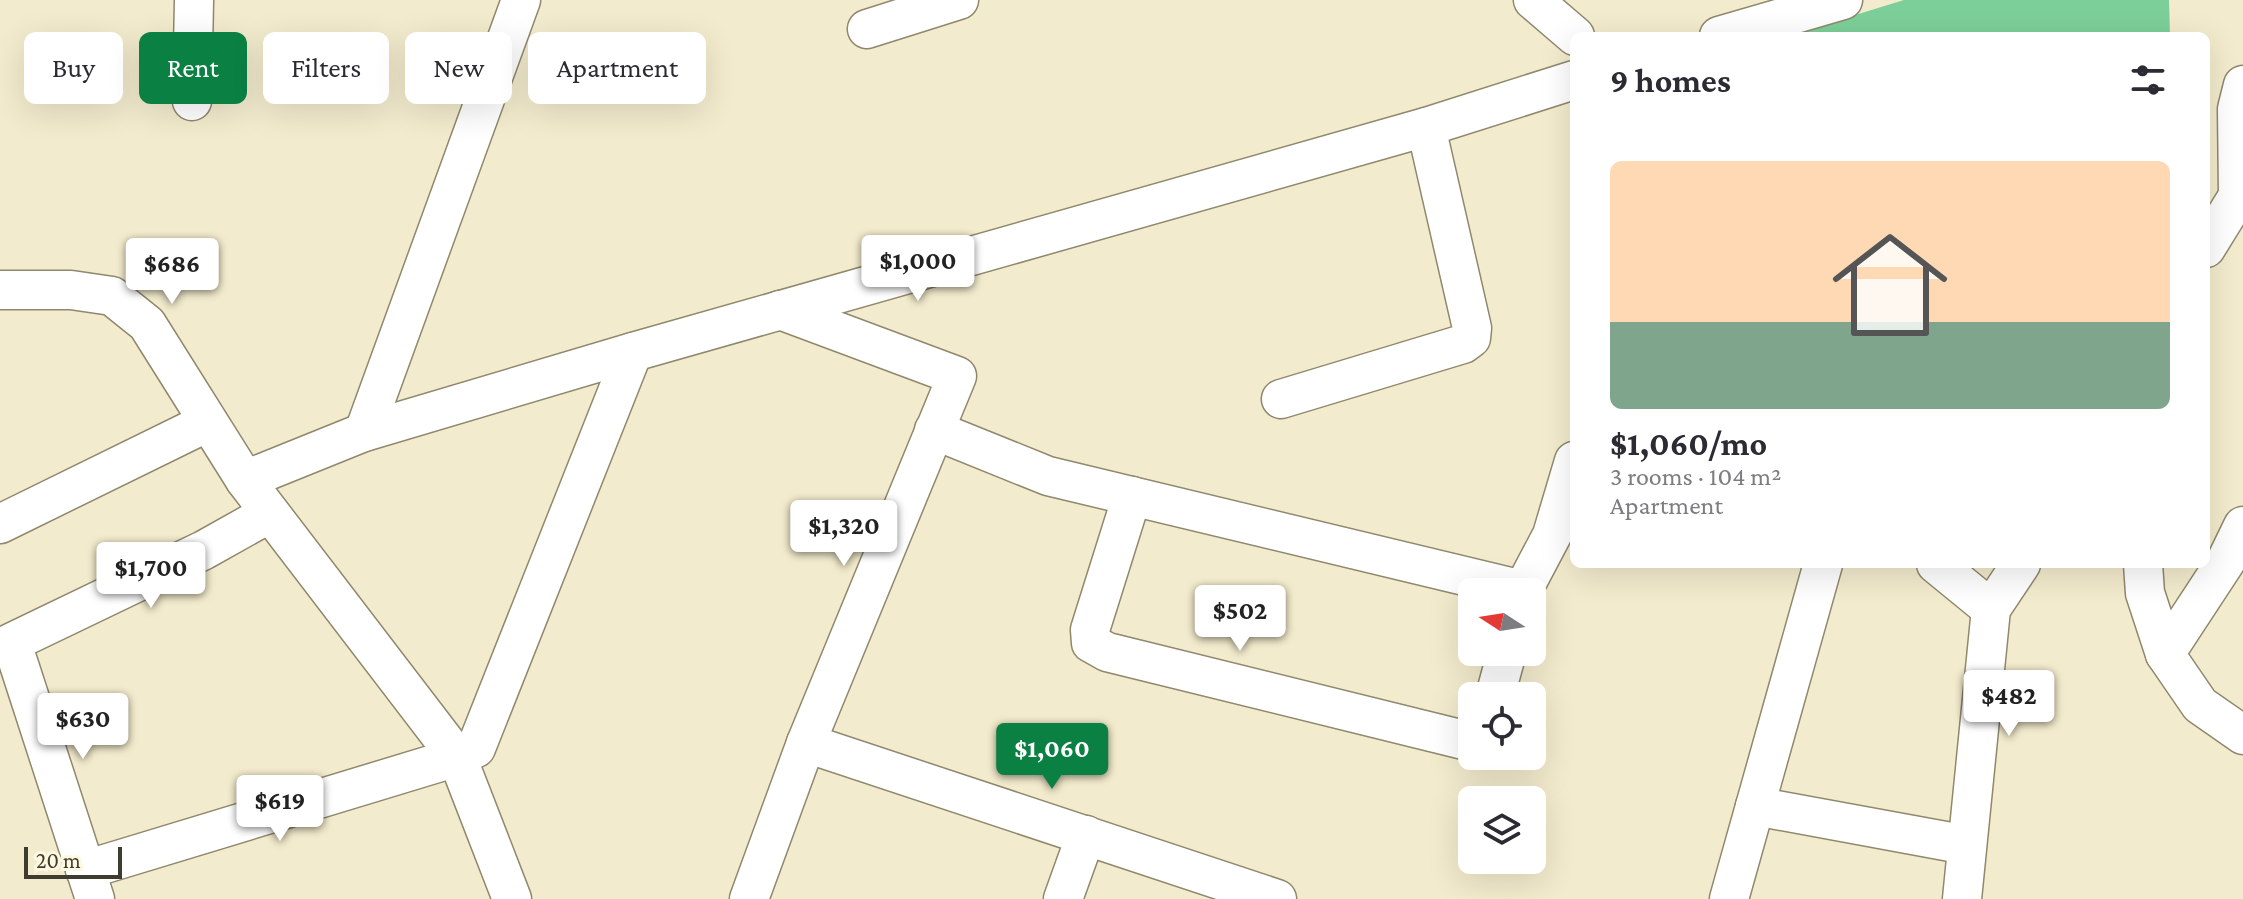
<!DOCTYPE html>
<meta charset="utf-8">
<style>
body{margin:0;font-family:"Crimson Pro",serif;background:#f2f2f3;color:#2b2b33;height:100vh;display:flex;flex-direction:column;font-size:30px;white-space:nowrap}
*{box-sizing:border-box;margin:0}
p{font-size:26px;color:#7c7c81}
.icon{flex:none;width:44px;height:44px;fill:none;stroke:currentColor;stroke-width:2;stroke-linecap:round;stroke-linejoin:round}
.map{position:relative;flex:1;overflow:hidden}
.drawer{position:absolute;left:1570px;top:32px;width:640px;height:536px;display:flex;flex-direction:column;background:#fff;border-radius:12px;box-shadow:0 8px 32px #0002}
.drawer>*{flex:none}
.hud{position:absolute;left:24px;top:32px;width:760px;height:72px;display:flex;gap:16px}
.needle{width:52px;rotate:282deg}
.buttons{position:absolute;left:1458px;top:578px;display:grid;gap:16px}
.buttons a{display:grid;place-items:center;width:88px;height:88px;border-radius:12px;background:#fff;box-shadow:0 8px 32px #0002;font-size:40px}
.scale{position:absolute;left:24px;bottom:20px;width:98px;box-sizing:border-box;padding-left:8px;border:4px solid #3e3b2f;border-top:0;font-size:22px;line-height:28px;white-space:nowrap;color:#3e3b2f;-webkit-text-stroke:6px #fff8e0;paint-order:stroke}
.price{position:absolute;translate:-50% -68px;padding:0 18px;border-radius:8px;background:#fff;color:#222;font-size:26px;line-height:52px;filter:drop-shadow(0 2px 4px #0008)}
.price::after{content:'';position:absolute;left:50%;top:48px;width:24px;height:18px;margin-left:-12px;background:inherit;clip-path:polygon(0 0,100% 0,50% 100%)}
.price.current{background:#0b8043;color:#fff}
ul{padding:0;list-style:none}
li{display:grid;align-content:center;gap:16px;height:424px;padding:0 40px}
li+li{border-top:2px solid #e1e1e2}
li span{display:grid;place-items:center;height:248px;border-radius:12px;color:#555}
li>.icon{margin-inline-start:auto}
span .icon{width:144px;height:144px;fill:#fffc;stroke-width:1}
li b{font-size:34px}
h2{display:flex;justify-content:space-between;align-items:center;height:96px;padding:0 40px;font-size:34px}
.tag{padding:0 28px;border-radius:12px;background:#fff;box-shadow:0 8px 32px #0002;font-size:28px;line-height:72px}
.tag.current{background:#0b8043;color:#fff}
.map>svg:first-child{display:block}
.green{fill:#7ccf98}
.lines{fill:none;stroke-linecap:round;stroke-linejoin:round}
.minor-casing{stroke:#8f886d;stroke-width:41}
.minor{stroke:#fff;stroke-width:38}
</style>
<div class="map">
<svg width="2243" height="899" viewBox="0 0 2243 899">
<rect width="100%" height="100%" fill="#f3ebcd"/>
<polygon class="green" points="1904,0 2169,0 2170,36 1787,36"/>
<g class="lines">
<defs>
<g id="minor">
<polyline points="1533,0 1575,36"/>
<polyline points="867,29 959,0"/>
<polyline points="1719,36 1843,0"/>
<polyline points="192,101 194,0"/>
<polyline points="2206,248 2238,196 2237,109 2243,85"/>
<polyline points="0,290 71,290 112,296 147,324 245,480 457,757 512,899"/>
<polyline points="1281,399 1463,344 1471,338 1472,328 1426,127"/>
<polyline points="934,430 1048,476 1523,590 1552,535 1574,461"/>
<polyline points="364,432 521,0"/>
<polyline points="245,480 364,432 633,352 1426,127 1574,80"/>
<polyline points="1132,496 1090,630 1091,643 1107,652 1472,742"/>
<polyline points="0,524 208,422"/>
<polyline points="1936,564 1991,609"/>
<polyline points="2143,564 2145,593 2165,654 2200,705 2243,735"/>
<polyline points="12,643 95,899"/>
<polyline points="0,648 204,550 270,513"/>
<polyline points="2165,654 2226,561 2243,526"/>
<polyline points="1495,696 1507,652"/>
<polyline points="806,743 1277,899"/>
<polyline points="1755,806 1967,845"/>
<polyline points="85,870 457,757 476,748 633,352"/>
<polyline points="749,899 806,743 957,376 780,310"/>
<polyline points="1063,899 1086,835"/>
<polyline points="1729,899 1823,564"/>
<polyline points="1962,899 1991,609 2021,564"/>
</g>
</defs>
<use href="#minor" class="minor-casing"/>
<use href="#minor" class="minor"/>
</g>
</svg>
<div class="buttons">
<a><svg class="needle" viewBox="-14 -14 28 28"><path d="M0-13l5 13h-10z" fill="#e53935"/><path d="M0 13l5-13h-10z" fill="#7c7c81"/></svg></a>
<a><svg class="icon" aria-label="locate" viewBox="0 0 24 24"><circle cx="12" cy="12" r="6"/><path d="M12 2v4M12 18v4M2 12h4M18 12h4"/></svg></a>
<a><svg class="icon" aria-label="layers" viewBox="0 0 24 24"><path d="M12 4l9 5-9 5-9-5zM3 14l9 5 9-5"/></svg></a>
</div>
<div class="scale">20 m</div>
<b class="price" style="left:918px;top:303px">$1,000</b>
<b class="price" style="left:172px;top:306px">$686</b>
<b class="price" style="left:844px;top:568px">$1,320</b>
<b class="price" style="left:151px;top:610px">$1,700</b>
<b class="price" style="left:1240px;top:653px">$502</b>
<b class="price" style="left:2009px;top:738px">$482</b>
<b class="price" style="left:83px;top:761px">$630</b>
<b class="price current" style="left:1052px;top:791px">$1,060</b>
<b class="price" style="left:280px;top:843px">$619</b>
<div class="hud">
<a class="tag">Buy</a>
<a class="tag current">Rent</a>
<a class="tag">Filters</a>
<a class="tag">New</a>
<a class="tag">Apartment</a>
</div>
<section class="drawer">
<h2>9 homes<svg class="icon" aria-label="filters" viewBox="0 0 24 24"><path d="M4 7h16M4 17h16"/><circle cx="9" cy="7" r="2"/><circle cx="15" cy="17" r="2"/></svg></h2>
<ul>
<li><span style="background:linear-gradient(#ffd9b3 65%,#7fa58c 0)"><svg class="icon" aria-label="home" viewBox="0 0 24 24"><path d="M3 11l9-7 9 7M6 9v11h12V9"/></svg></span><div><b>$1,060/mo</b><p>3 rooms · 104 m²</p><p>Apartment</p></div></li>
</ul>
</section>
</div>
